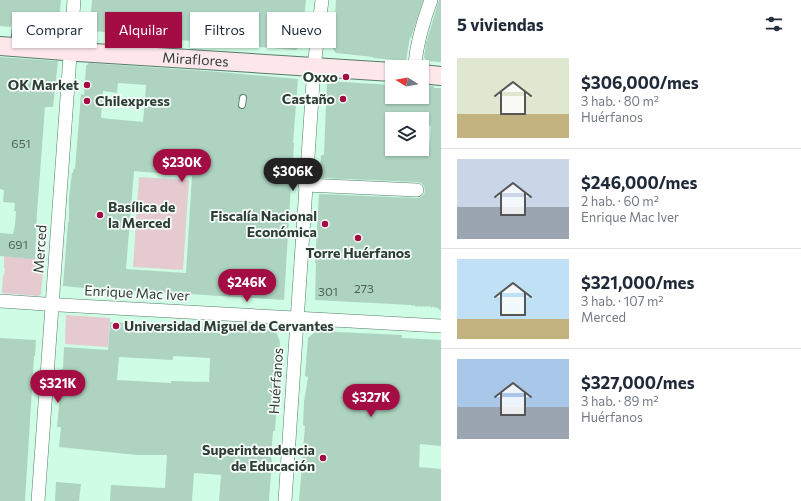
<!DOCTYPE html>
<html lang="es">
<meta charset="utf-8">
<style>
body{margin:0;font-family:Commissioner,sans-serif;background:#f2f2f3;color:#1f2937;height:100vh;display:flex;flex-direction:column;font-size:15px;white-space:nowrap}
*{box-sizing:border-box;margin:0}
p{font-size:13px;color:#747a83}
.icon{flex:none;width:22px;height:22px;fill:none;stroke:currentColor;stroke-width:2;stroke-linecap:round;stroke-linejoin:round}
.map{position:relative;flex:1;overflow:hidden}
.panel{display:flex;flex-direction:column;background:#fff;width:360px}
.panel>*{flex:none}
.guide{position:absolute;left:12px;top:12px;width:369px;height:36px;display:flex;gap:8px}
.needle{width:26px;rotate:281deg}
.controls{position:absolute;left:385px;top:60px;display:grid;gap:8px}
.controls a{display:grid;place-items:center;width:44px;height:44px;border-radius:0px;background:#fff;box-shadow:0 1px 3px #0004;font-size:20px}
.price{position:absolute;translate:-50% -34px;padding:0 9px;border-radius:14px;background:#a40c44;color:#fff;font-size:13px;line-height:26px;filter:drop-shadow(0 1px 2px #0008)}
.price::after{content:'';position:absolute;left:50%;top:24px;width:12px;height:9px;margin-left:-6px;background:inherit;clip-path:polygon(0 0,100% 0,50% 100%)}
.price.active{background:#222;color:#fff}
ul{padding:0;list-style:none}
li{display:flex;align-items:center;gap:12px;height:100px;padding:0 16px}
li+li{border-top:1px solid #e0e1e3}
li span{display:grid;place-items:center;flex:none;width:112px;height:80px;border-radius:0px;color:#555}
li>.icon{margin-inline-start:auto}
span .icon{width:48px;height:48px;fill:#fffc;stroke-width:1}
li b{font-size:17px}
h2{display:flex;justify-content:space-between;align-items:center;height:48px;padding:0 16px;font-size:17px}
.chip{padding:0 14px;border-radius:0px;background:#fff;box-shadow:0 1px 3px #0004;font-size:14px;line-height:36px}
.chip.active{background:#a40c44;color:#fff}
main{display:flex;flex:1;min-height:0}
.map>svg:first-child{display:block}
.built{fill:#cefce5;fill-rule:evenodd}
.green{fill:#e5cbcf}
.building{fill:#aed4c1;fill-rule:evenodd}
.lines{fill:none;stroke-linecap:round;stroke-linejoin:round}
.lane-casing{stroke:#587b6a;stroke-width:8}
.street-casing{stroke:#587b6a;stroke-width:14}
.secondary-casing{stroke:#587b6a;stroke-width:20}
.lane{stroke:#fff;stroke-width:6}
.street{stroke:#fff;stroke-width:13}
.secondary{stroke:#fee7eb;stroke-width:18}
.poi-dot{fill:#a40c44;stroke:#f6fdf9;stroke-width:1.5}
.labels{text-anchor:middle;stroke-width:3.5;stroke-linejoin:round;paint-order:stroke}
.number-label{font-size:12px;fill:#4e6358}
.street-label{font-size:14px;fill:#2e3d35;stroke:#f6fdf9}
.poi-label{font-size:14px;font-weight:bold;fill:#2e3d35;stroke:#f6fdf9;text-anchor:end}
</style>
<main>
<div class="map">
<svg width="441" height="501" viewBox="0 0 441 501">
<rect width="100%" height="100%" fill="#f6fdf9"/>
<path class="built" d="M 0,0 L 441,0 L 441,501 L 0,501 ZM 392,67 L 422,67 L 422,97 L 392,97 ZM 392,119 L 422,119 L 422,149 L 392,149 Z"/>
<g class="green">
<polygon points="139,177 189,180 183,270 133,267"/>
<polygon points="4,256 44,259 41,294 38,296 2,293 3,276 4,275 5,268 4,268"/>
<polygon points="66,315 110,318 108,347 65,344"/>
</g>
<g class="building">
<polygon points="0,0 61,0 58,31 20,28 19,24 16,23 13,24 11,27 0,26"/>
<polygon points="92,0 306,0 301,45 296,50 180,40 180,36 162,14 135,35 94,31 90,25"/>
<polygon points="336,0 423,0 411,38 410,37 406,61 373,58 373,57 336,53 333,49 336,15 335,15"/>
<polygon points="439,0 441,0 441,62 427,61 424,57 426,43"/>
<polygon points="0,57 58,61 53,107 45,107 37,213 35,259 0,256 0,233 13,234 15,225 16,211 14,211 15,203 3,202 4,190 0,189"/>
<path d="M 89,63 L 220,72 L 298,79 L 293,143 L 294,143 L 293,160 L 290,161 L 289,164 L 289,166 L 292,168 L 284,300 L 125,290 L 105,290 L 63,286 L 68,222 L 69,222 L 69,198 L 72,172 L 73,173 L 74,168 L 75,169 L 81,94 L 84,95 L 86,66 ZM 118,83 L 146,85 L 143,122 L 101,118 L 103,91 L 117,93 ZM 241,94 L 245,94 L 247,98 L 246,107 L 242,109 L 239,108 L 238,105 L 239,97 ZM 134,171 L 192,176 L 186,273 L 126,269 Z"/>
<path d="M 327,81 L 392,85 L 392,97 L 422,97 L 422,85 L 434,86 L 434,88 L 441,88 L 441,311 L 436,307 L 435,308 L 433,306 L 432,308 L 430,306 L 428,307 L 427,306 L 425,307 L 424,306 L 422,307 L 420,306 L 419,307 L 418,306 L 416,307 L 414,305 L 413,306 L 411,305 L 315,300 L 316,263 L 315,263 L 319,194 L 417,198 L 421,197 L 424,194 L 425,191 L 424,186 L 421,183 L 417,182 L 321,178 L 322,170 L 320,170 L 321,155 L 324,155 ZM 392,119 L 422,119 L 422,120 L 425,120 L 425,125 L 431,126 L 429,149 L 392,149 Z"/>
<path d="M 110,322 L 276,331 L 280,342 L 278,370 L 279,370 L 275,431 L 273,431 L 271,458 L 272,459 L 269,501 L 219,501 L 221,475 L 194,473 L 192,501 L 110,501 L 111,485 L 165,488 L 167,455 L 137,455 L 59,447 L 61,427 L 57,427 L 61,384 L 60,384 L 61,369 L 63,369 L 64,347 L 108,350 ZM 173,356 L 210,358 L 209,382 L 171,381 L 171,383 L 117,380 L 119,357 L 173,360 Z"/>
<polygon points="316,331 402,335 402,338 441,340 441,446 420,444 419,467 441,469 441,501 299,501 305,426 303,425 304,402 308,377 305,376 308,338"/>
<polygon points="0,338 36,340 35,356 34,356 25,501 0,501"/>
<polygon points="56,482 81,484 79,501 55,501"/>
</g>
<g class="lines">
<defs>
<g id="lane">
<polyline points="14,46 16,27"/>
<polyline points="242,105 243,98"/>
<polyline points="293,164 307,165"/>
</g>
<g id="street">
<path d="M 415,67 C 416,44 423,22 431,0"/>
<polyline points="305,185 417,190"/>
<polyline points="0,301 60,305 441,326"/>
<polyline points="38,501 74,0"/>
<polyline points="285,501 314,67 322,0"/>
</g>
<g id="secondary">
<path id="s1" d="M 0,46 L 78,52 L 392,72"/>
<polyline points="422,74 441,76"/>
</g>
</defs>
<use href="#lane" class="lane-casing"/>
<use href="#street" class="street-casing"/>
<use href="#secondary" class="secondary-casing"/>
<use href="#lane" class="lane"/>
<use href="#street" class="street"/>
<use href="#secondary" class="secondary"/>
</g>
<g class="poi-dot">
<circle cx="346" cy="77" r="4"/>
<circle cx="87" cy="85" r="4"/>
<circle cx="343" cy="99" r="4"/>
<circle cx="87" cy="101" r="4"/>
<circle cx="100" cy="215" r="4"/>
<circle cx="325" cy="224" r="4"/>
<circle cx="358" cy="238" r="4"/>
<circle cx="116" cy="326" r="4"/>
<circle cx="323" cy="458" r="4"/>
</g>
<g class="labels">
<g class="number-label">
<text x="21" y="148">651</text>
<text x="18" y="249">691</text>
<text x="364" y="293">273</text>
<text x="328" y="296">301</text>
</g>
<g class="street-label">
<text dy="5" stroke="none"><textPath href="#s1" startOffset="196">Miraflores</textPath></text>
<text transform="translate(40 249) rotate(-86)" y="5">Merced</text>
<text transform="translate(137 293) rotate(3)" y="5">Enrique Mac Iver</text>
<text transform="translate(276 381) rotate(-86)" y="5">Huérfanos</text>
</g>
<g class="poi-label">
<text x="338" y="82">Oxxo</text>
<text x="79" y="90">OK Market</text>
<text x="335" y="104">Castaño</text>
<text x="95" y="106" text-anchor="start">Chilexpress</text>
<text x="108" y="212" text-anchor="start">Basílica de<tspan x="108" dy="16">la Merced</tspan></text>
<text x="317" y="221">Fiscalía Nacional<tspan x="317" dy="16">Económica</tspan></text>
<text x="358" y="258" text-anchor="middle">Torre Huérfanos</text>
<text x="124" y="331" text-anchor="start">Universidad Miguel de Cervantes</text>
<text x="315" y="455">Superintendencia<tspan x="315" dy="16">de Educación</tspan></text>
</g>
</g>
</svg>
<div class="controls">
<a><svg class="needle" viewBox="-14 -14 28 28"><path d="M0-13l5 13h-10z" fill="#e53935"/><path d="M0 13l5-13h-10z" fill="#747a83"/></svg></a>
<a><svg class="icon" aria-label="layers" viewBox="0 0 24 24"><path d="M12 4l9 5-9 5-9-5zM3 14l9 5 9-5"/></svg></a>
</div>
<b class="price" style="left:182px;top:183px">$230K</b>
<b class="price active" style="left:293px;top:192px">$306K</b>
<b class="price" style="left:247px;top:303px">$246K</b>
<b class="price" style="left:58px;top:404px">$321K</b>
<b class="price" style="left:371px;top:418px">$327K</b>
<div class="guide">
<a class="chip">Comprar</a>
<a class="chip active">Alquilar</a>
<a class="chip">Filtros</a>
<a class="chip">Nuevo</a>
</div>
</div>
<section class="panel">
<h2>5 viviendas<svg class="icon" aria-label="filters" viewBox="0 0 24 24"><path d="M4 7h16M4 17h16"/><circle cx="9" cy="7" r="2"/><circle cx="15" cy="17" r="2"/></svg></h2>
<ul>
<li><span style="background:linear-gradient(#dfe7d0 70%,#c2b280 0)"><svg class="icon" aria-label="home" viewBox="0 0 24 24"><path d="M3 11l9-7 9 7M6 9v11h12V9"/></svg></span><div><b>$306,000/mes</b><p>3 hab. · 80 m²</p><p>Huérfanos</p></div></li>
<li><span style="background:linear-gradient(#c9d6e8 60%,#9aa5b1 0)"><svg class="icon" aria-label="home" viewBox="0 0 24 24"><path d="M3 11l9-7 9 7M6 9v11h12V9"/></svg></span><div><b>$246,000/mes</b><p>2 hab. · 60 m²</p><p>Enrique Mac Iver</p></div></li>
<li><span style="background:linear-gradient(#bfe0f5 75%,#c2b280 0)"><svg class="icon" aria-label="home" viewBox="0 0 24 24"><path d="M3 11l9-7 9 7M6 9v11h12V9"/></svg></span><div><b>$321,000/mes</b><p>3 hab. · 107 m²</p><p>Merced</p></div></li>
<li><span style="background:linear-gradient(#a9c7e8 60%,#9aa5b1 0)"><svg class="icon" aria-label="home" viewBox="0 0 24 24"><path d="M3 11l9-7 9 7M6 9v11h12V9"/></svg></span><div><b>$327,000/mes</b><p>3 hab. · 89 m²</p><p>Huérfanos</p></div></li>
</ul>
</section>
</main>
